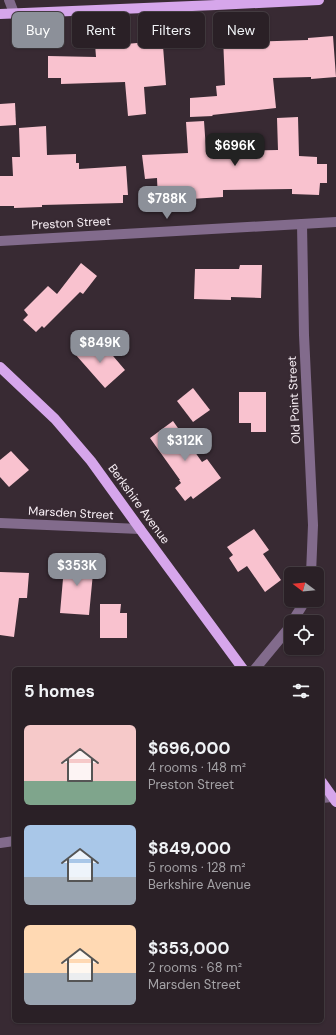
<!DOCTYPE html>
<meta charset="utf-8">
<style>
body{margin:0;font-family:"DM Sans",sans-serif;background:#362d32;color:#f1f3f6;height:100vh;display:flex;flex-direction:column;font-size:15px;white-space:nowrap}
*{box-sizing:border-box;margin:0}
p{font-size:13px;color:#a5a3a7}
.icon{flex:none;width:22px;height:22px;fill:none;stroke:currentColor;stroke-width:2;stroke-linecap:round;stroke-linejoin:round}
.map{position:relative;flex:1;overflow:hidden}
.sheet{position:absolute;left:12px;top:667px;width:312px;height:356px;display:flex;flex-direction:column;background:#2a2026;border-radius:6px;box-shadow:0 1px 3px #0004,0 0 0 1px #463e43}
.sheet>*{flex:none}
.banner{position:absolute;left:12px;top:12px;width:312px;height:36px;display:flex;gap:8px}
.needle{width:26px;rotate:286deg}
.fabs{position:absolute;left:284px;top:567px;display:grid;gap:8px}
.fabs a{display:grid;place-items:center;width:40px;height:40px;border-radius:6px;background:#2a2026;box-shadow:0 1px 3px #0004,0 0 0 1px #463e43;font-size:20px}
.price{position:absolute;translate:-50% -34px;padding:0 9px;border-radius:8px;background:#8c9099;color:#fff;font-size:13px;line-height:26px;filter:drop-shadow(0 1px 2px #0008)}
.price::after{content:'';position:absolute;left:50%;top:24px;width:12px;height:9px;margin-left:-6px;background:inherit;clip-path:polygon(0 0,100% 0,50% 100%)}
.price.active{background:#222;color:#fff}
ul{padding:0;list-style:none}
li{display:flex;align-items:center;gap:12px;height:100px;padding:0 12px}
li span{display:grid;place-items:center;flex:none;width:112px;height:80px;border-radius:6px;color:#555}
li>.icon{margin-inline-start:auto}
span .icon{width:48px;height:48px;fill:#fffc;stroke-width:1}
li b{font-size:17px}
h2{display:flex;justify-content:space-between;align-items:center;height:48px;padding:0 12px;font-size:17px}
.chip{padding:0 14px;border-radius:6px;background:#2a2026;box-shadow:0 1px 3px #0004,0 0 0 1px #463e43;font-size:14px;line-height:36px}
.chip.active{background:#8c9099;color:#fff}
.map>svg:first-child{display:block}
.building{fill:#f9c2cf}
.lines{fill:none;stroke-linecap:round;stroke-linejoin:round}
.minor{stroke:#826b8c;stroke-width:10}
.major{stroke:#d6a6eb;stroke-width:10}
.labels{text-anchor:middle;stroke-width:4;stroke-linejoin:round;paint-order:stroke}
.street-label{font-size:12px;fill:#faf1f7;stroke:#382a33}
</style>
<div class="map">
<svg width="336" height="1035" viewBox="0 0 336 1035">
<rect width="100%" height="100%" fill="#382a33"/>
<g class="building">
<polygon points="247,36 248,42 308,40 308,38 333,36 336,77 311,79 311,77 273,78 276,108 212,115 213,116 190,117 190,98 217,96 216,86 225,85 223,37"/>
<polygon points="159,41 159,47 163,46 166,85 144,87 146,114 128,116 125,82 61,84 61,78 48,78 48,56 96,57 95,44 115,44 115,45"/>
<polygon points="15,103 16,125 0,126 0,104"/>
<polygon points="298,117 299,156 317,157 317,164 327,164 327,183 320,183 319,195 292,194 292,189 223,190 223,197 158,201 157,178 145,179 142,155 188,153 186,122 204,121 206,150 223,148 223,151 278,150 277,118"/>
<polygon points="46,126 47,155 76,154 76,163 79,163 79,169 126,166 128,195 123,195 123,203 42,205 42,207 14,208 14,206 0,206 0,176 13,176 12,157 20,157 19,128"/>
<polygon points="81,263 97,276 83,294 80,292 44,328 42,326 36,332 23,320 28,315 24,310 48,286 57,294"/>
<polygon points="240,265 262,265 261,298 231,297 231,300 194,299 195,269 239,269"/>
<polygon points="89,341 102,356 108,350 125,370 105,388 75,354"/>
<polygon points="193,388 210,410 193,422 177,401"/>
<polygon points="239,392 266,392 266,432 251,432 251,423 239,423"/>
<polygon points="173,421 202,462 207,459 221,478 193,499 191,496 185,501 175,488 181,483 179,480 180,480 150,438"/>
<polygon points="11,451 29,470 9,487 0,477 0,460"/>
<polygon points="254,529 269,550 263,554 281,580 265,592 247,566 238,572 229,558 233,555 227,547"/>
<polygon points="65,556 90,559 89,572 93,573 89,615 60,613"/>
<polygon points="0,572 29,573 27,598 19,598 14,637 0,635"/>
<polygon points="100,604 121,604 120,613 127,613 127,638 100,638"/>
</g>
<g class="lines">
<g class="minor">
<polyline points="9,0 14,13"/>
<polyline points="302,224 304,335 313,525 311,574"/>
<polyline points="0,241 336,222"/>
<polyline points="0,523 140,529"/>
<polyline points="292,622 302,606 304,600"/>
<polyline points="255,669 288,629 291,624"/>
<polyline points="322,798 332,797"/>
<polyline points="0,843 14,841"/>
</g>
<g class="major">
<polyline points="0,14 216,5 319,0"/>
<polyline points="0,367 55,419 91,461 140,529 243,669"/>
<polyline points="322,782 336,802"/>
</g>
</g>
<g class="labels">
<g class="street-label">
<text transform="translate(71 223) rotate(-3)" y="4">Preston Street</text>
<text transform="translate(294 400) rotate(-93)" y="4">Old Point Street</text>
<text transform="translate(139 504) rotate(54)" y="4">Berkshire Avenue</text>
<text transform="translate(71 513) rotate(3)" y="4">Marsden Street</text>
</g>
</g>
</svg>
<div class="fabs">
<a><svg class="needle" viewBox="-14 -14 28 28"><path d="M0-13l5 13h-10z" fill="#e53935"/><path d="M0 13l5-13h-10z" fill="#a5a3a7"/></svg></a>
<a><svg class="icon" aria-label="locate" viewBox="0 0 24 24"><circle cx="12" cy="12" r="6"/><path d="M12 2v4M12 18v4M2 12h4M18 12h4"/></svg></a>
</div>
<b class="price active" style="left:235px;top:167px">$696K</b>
<b class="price" style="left:167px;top:220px">$788K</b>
<b class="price" style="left:100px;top:364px">$849K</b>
<b class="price" style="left:185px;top:462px">$312K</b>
<b class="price" style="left:77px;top:587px">$353K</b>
<div class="banner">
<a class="chip active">Buy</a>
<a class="chip">Rent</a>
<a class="chip">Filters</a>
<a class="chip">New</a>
</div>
<section class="sheet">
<h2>5 homes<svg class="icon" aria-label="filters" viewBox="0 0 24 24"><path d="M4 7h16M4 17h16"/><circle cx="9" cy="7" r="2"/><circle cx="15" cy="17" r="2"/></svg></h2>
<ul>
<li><span style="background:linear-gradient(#f6c9c9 70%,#7fa58c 0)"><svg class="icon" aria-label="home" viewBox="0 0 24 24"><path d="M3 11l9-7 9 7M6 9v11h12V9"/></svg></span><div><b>$696,000</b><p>4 rooms · 148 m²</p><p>Preston Street</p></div></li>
<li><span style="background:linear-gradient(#a9c7e8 65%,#9aa5b1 0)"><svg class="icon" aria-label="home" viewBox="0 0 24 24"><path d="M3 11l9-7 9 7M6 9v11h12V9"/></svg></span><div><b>$849,000</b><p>5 rooms · 128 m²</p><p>Berkshire Avenue</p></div></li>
<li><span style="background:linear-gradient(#ffd9b3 60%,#9aa5b1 0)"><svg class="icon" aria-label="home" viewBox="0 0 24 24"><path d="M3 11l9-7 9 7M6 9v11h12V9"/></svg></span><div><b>$353,000</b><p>2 rooms · 68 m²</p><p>Marsden Street</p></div></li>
</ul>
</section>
</div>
